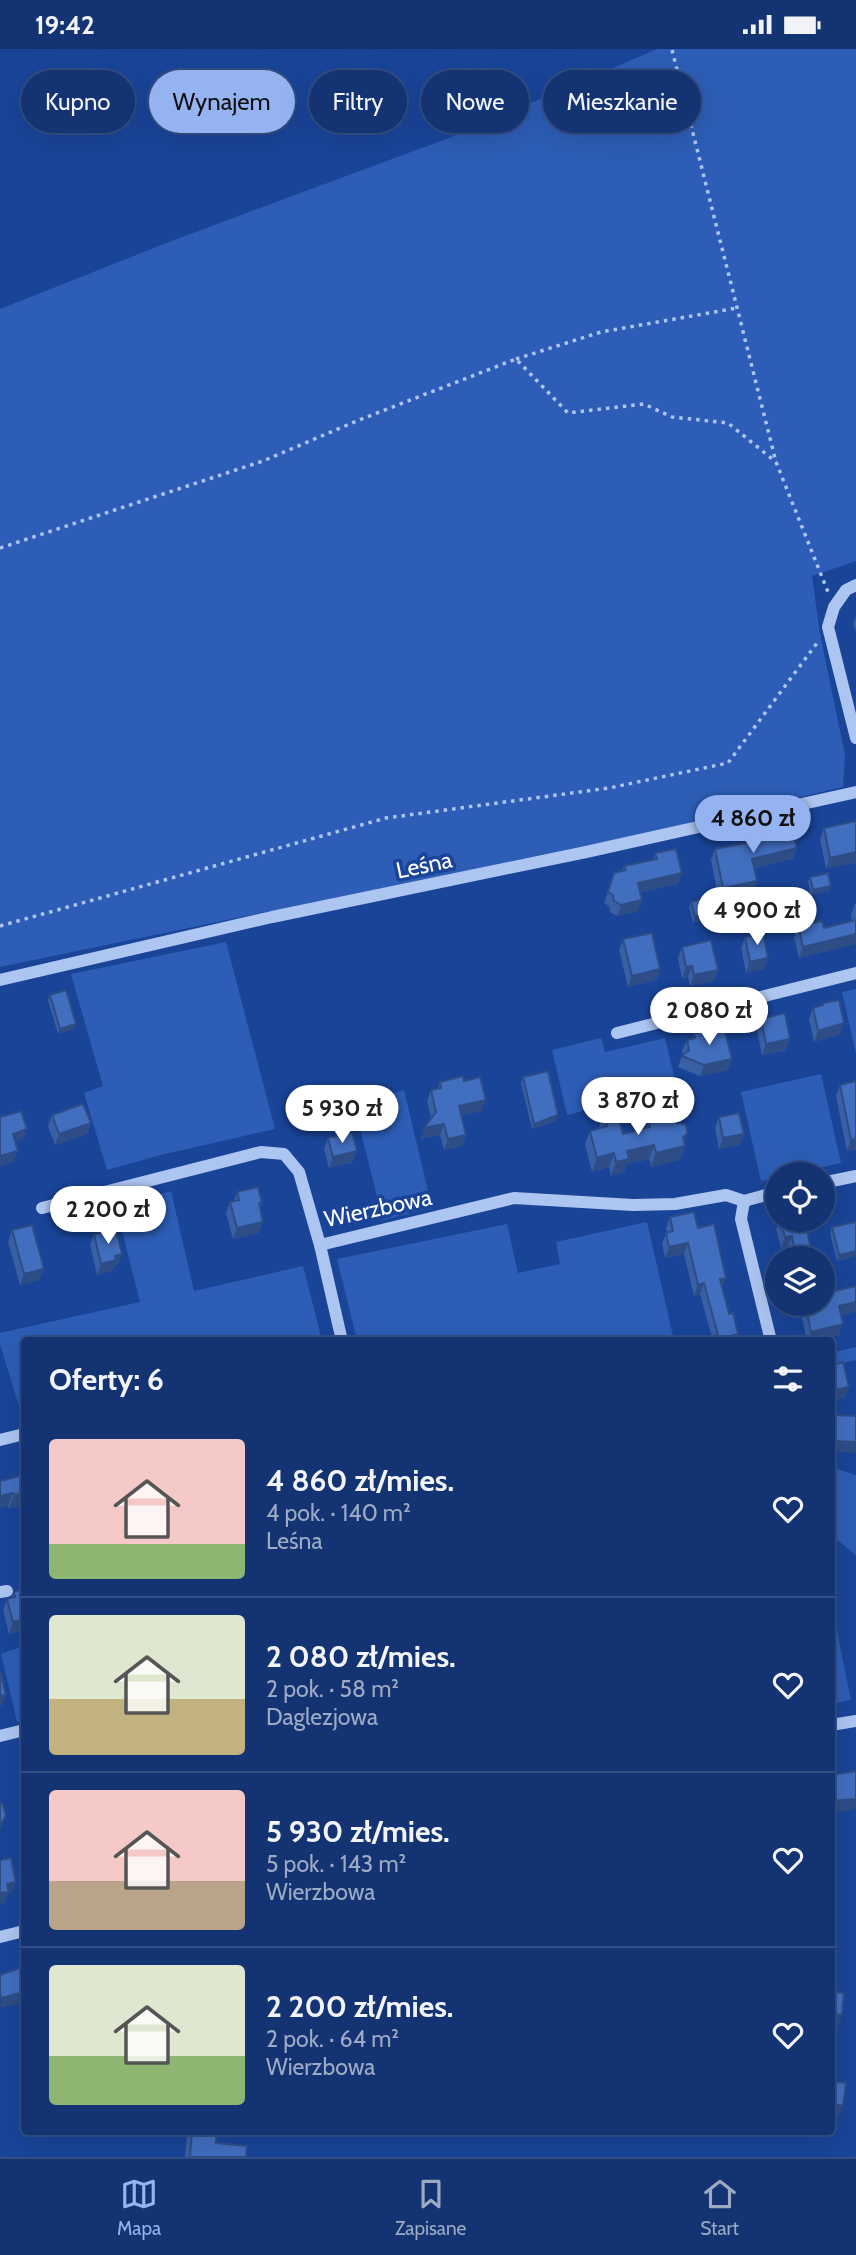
<!DOCTYPE html>
<html lang="pl">
<meta charset="utf-8">
<style>
body{margin:0;font-family:Cabin,sans-serif;background:#1c3b77;color:#f1f3f6;height:100vh;display:flex;flex-direction:column;font-size:26px;white-space:nowrap}
*{box-sizing:border-box;margin:0}
p{font-size:23px;color:#9daac4}
.icon{flex:none;width:38px;height:38px;fill:none;stroke:currentColor;stroke-width:2;stroke-linecap:round;stroke-linejoin:round}
.map{position:relative;flex:1;overflow:hidden}
.drawer{position:absolute;left:21px;top:1288px;width:814px;height:798px;display:flex;flex-direction:column;background:#133372;border-radius:7px;box-shadow:0 7px 28px #0002,0 0 0 2px #324e84}
.drawer>*{flex:none}
.top-card{position:absolute;left:21px;top:21px;width:816px;height:63px;display:flex;gap:14px}
.buttons{position:absolute;left:765px;top:1113px;display:grid;gap:14px}
.buttons a{display:grid;place-items:center;width:70px;height:70px;border-radius:50%;background:#133372;box-shadow:0 7px 28px #0002,0 0 0 2px #324e84;font-size:35px}
.price{position:absolute;translate:-50% -60px;padding:0 16px;border-radius:24px;background:#fff;color:#222;font-size:23px;line-height:46px;filter:drop-shadow(0 2px 4px #0008)}
.price::after{content:'';position:absolute;left:50%;top:42px;width:21px;height:16px;margin-left:-10px;background:inherit;clip-path:polygon(0 0,100% 0,50% 100%)}
.price.selected{background:#95b2f1;color:#111}
ul{padding:0;list-style:none}
li{display:flex;align-items:center;gap:21px;height:175px;padding:0 28px}
li+li{border-top:2px solid #324e84}
li span{display:grid;place-items:center;flex:none;width:196px;height:140px;border-radius:7px;color:#555}
li>.icon{margin-inline-start:auto}
span .icon{width:84px;height:84px;fill:#fffc;stroke-width:1}
li b{font-size:30px}
h2{display:flex;justify-content:space-between;align-items:center;height:84px;padding:0 28px;font-size:30px}
.pill{padding:0 24px;border-radius:32px;background:#133372;box-shadow:0 7px 28px #0002,0 0 0 2px #324e84;font-size:24px;line-height:63px}
.pill.selected{background:#95b2f1;color:#111}
.status{display:flex;justify-content:space-between;align-items:center;height:49px;padding:0 35px;background:#133372;direction:ltr}
.status svg{height:19px;fill:currentColor}
.menu{display:flex;justify-content:space-around;align-items:center;height:98px;border-top:2px solid #324e84;background:#133372;font-size:19px;color:#9daac4}
.menu a{display:grid;justify-items:center;gap:4px}
.menu .selected{color:#95b2f1}
.map>svg:first-child{display:block}
.green{fill:#2d5db6}
.lines{fill:none;stroke-linecap:round;stroke-linejoin:round}
.path{stroke:#adc5f1;stroke-width:3.5;stroke-dasharray:3.5 5;stroke-linecap:butt}
.minor{stroke:#adc5f1;stroke-width:12}
.wall{fill:#395fa4}
.shaded-wall{fill:#2e4d86}
.building{fill:#426ebf;stroke:#2e4d86;stroke-width:2}
.labels{text-anchor:middle;stroke-width:7;stroke-linejoin:round;paint-order:stroke}
.street-label{font-size:23px;fill:#fff;stroke:#194498}
</style>
<div class="status"><b>19:42</b><svg viewBox="0 0 49 12"><path d="M0 12V9h3v3zM5 12V6h3v6zM10 12V3h3v9zM15 12V0h3v12zM26 1h20v11H26zM47 4h2v5h-2z"/></svg></div>
<div class="map">
<svg width="856" height="2108" viewBox="0 0 856 2108">
<rect width="100%" height="100%" fill="#194498"/>
<g class="green">
<polygon points="657,0 856,0 856,512 812,527 820,585 845,706 843,738 623,789 0,918 0,260 174,191 454,87"/>
<polygon points="226,893 275,1080 161,1106 107,1121 84,1044 103,1037 71,925"/>
<polygon points="856,940 856,1005 842,943"/>
<polygon points="601,989 605,1003 665,989 682,1061 623,1075 617,1053 567,1066 552,1001"/>
<polygon points="821,1025 841,1114 791,1125 777,1125 777,1129 761,1132 741,1043"/>
<polygon points="404,1041 432,1159 383,1171 354,1056"/>
<polygon points="171,1142 194,1242 303,1217 321,1287 318,1292 24,1292 23,1370 0,1295 0,1284 140,1253 116,1158"/>
<polygon points="647,1173 674,1291 357,1291 337,1210 507,1175 518,1224 560,1215 556,1193"/>
<polygon points="856,1298 856,1311 831,1317 831,1304"/>
<polygon points="831,1418 856,1426 856,1506 831,1486"/>
<polygon points="831,1552 851,1651 831,1655"/>
<polygon points="24,1597 24,1671 17,1673 1,1605"/>
</g>
<g class="lines">
<g class="path">
<polyline points="672,1 776,413 828,543"/>
<polyline points="516,310 601,283 737,259"/>
<polyline points="0,499 263,412 359,371 516,310 568,364 644,355 672,368 728,374 776,413"/>
<polyline points="0,877 386,769 609,739 728,714 817,594"/>
</g>
<g class="minor">
<polyline points="856,536 846,541 834,558 828,578 856,689"/>
<polyline points="0,931 272,868 586,803 856,743"/>
<polyline points="617,984 856,924"/>
<polyline points="822,1134 856,1127"/>
<polyline points="744,1152 741,1170 771,1292"/>
<polyline points="744,1152 777,1143"/>
<polyline points="42,1159 261,1103 284,1105 299,1123 320,1196 514,1149 633,1156 675,1155 726,1146 744,1152"/>
<polyline points="320,1196 342,1292"/>
<polyline points="0,1391 24,1385"/>
<polyline points="0,1543 7,1542"/>
<polyline points="831,1676 856,1672"/>
<polyline points="0,1687 24,1681"/>
<polyline points="0,1888 24,1882"/>
</g>
</g>
<g class="wall">
<polygon points="856,567 856,583 853,575"/>
<polygon points="856,772 826,820 820,790 824,779"/>
<polygon points="771,780 797,797 793,810 754,819 757,832 753,843 719,850 722,862 720,867 693,874 689,858 691,853 718,846 711,811 715,800 768,789"/>
<polygon points="655,804 678,835 640,843 638,862 617,867 610,863 609,857 604,854 614,824 622,822 624,817 653,811"/>
<polygon points="810,828 829,842 811,846 808,833"/>
<polygon points="855,855 856,855 856,895 799,909 794,888 798,877 824,879 852,872 851,866"/>
<polygon points="745,888 764,920 746,924 741,899"/>
<polygon points="623,890 660,920 656,931 628,938 619,901"/>
<polygon points="682,898 718,921 714,932 690,937 688,928 682,929 678,909"/>
<polygon points="50,946 74,980 58,985 48,951"/>
<polygon points="823,954 844,974 840,985 814,993 809,970 813,959 822,957"/>
<polygon points="761,970 786,1001 762,1006 757,981"/>
<polygon points="694,984 732,1010 728,1021 700,1027 678,1018 682,1007 683,1006 682,1002 687,991 692,989"/>
<polygon points="523,1028 556,1072 532,1080 521,1034"/>
<polygon points="464,1032 482,1062 462,1066 466,1086 462,1097 444,1101 440,1086 420,1090 431,1069 427,1052 431,1041 437,1040 440,1033"/>
<polygon points="840,1036 856,1101 847,1102 836,1047"/>
<polygon points="604,1065 623,1085 646,1079 649,1071 676,1074 687,1085 684,1092 685,1097 680,1111 651,1118 649,1110 627,1115 624,1123 611,1127 609,1118 592,1123 585,1095 590,1082 599,1079"/>
<polygon points="52,1066 91,1074 87,1085 55,1096 48,1077"/>
<polygon points="719,1068 744,1085 740,1096 719,1100 715,1079"/>
<polygon points="328,1089 353,1113 329,1119 324,1100"/>
<polygon points="237,1143 262,1154 260,1158 259,1184 233,1190 226,1164 230,1153 234,1152"/>
<polygon points="670,1168 698,1179 726,1229 722,1238 736,1292 713,1292 700,1245 694,1247 684,1205 665,1209 662,1195 666,1184 667,1183 666,1179"/>
<polygon points="780,1171 812,1205 822,1209 790,1209 788,1197 781,1199 776,1180"/>
<polygon points="856,1173 856,1207 837,1212 830,1184 832,1178"/>
<polygon points="12,1181 40,1231 20,1236 8,1193"/>
<polygon points="94,1185 118,1216 114,1217 112,1222 97,1226 90,1196"/>
<polygon points="830,1243 841,1266 839,1286 815,1292 807,1292 799,1255 822,1255"/>
<polygon points="24,1426 24,1456 9,1460 8,1457 0,1459"/>
<polygon points="24,1536 24,1581 9,1585 3,1561 7,1550 11,1549 14,1543 20,1541 21,1537"/>
<polygon points="188,2082 217,2082 216,2094 246,2108 185,2108 187,2087"/>
</g>
<g class="shaded-wall">
<polygon points="799,790 793,810 748,821 752,810"/>
<polygon points="856,803 856,814 826,820 830,809"/>
<polygon points="682,824 678,835 634,845 638,834"/>
<polygon points="757,832 753,843 719,850 723,839"/>
<polygon points="831,837 829,842 811,846 813,841"/>
<polygon points="642,851 638,862 617,867 621,856"/>
<polygon points="722,862 720,867 693,874 695,868"/>
<polygon points="856,885 856,895 799,909 803,898"/>
<polygon points="768,909 764,920 746,924 750,913"/>
<polygon points="692,917 688,928 682,929 686,918"/>
<polygon points="660,920 656,931 628,938 632,927"/>
<polygon points="718,921 714,932 690,937 694,926"/>
<polygon points="844,974 840,985 814,993 818,982"/>
<polygon points="76,975 74,980 58,985 60,980"/>
<polygon points="790,990 786,1001 762,1006 766,995"/>
<polygon points="732,1010 728,1021 700,1027 704,1016"/>
<polygon points="486,1051 482,1062 455,1068 459,1057"/>
<polygon points="558,1066 556,1072 532,1080 534,1075"/>
<polygon points="91,1074 87,1085 55,1096 59,1085"/>
<polygon points="444,1075 440,1086 420,1090 424,1079"/>
<polygon points="27,1080 23,1091 9,1096 13,1085"/>
<polygon points="687,1085 682,1098 685,1097 680,1111 651,1118 656,1104"/>
<polygon points="744,1085 740,1096 719,1100 723,1089"/>
<polygon points="466,1086 462,1097 444,1101 448,1090"/>
<polygon points="856,1090 856,1101 847,1102 851,1091"/>
<polygon points="654,1096 649,1110 627,1115 624,1123 611,1127 616,1113 627,1102"/>
<polygon points="18,1102 14,1113 0,1117 0,1107"/>
<polygon points="357,1102 353,1113 329,1119 333,1108"/>
<polygon points="614,1104 609,1118 592,1123 597,1109"/>
<polygon points="263,1173 259,1184 233,1190 237,1179"/>
<polygon points="792,1187 788,1197 781,1199 785,1188"/>
<polygon points="688,1194 684,1205 665,1209 669,1198"/>
<polygon points="856,1202 856,1207 837,1212 839,1206"/>
<polygon points="122,1205 118,1216 114,1217 112,1222 97,1226 101,1215 115,1207"/>
<polygon points="44,1220 40,1231 20,1236 24,1225"/>
<polygon points="726,1229 722,1240 720,1230"/>
<polygon points="704,1234 700,1245 694,1247 698,1236"/>
<polygon points="856,1253 856,1263 835,1268 839,1257"/>
<polygon points="843,1275 839,1286 815,1292 808,1292 811,1283"/>
<polygon points="738,1285 736,1292 719,1292 719,1290"/>
<polygon points="849,1338 845,1349 831,1352 831,1342"/>
<polygon points="831,1392 856,1393 856,1400 855,1404 831,1403"/>
<polygon points="13,1444 8,1457 0,1459 0,1447"/>
<polygon points="24,1444 24,1456 9,1460 14,1446"/>
<polygon points="24,1571 24,1581 9,1585 13,1573"/>
<polygon points="6,1646 2,1657 0,1657 0,1647"/>
<polygon points="856,1750 856,1759 848,1762 831,1763 831,1752"/>
<polygon points="6,1766 0,1782 0,1773"/>
<polygon points="16,1833 12,1844 8,1845 5,1854 0,1855 0,1844 7,1835"/>
<polygon points="24,1943 24,1948 22,1954 0,1959 1,1949"/>
<polygon points="831,1965 842,1966 838,1977 831,1976"/>
<polygon points="831,2055 843,2057 839,2068 831,2067"/>
</g>
<g class="building">
<polygon points="856,772 856,803 830,809 824,779"/>
<polygon points="796,774 799,790 795,791 797,799 752,810 757,832 723,839 715,800 773,788 771,780"/>
<polygon points="676,800 682,824 638,834 642,851 621,856 614,852 613,846 608,843 614,824 626,821 624,817 657,810 655,804"/>
<polygon points="828,824 831,837 813,841 810,828"/>
<polygon points="718,846 722,862 695,868 691,853"/>
<polygon points="856,871 856,885 803,898 798,877 822,872 824,879"/>
<polygon points="652,884 660,920 632,927 623,890"/>
<polygon points="763,884 768,909 750,913 745,888"/>
<polygon points="711,891 718,921 694,926 692,917 686,918 682,898"/>
<polygon points="66,941 76,975 60,980 50,946"/>
<polygon points="839,951 844,974 818,982 813,959 823,956 823,954"/>
<polygon points="785,964 790,990 766,995 761,970"/>
<polygon points="724,978 732,1010 704,1016 682,1007 689,1001 687,991 695,989 694,984"/>
<polygon points="548,1022 558,1066 534,1075 523,1028"/>
<polygon points="463,1027 464,1032 480,1028 486,1051 459,1057 466,1086 448,1090 444,1075 424,1079 436,1063 431,1041 441,1039 440,1033"/>
<polygon points="856,1032 856,1090 851,1091 840,1036"/>
<polygon points="83,1055 91,1074 59,1085 52,1066"/>
<polygon points="21,1062 27,1080 13,1085 18,1102 0,1107 0,1068"/>
<polygon points="617,1062 623,1085 650,1078 649,1071 674,1065 676,1074 685,1075 687,1079 687,1085 683,1088 685,1097 656,1104 654,1096 627,1102 629,1110 616,1113 614,1104 597,1109 590,1082 607,1077 604,1065"/>
<polygon points="739,1064 744,1085 723,1089 719,1068"/>
<polygon points="352,1083 357,1102 333,1108 328,1089"/>
<polygon points="258,1138 262,1154 259,1154 263,1173 237,1179 230,1153 239,1151 237,1143"/>
<polygon points="694,1163 698,1179 714,1175 726,1229 720,1230 729,1265 733,1264 738,1285 719,1290 704,1234 698,1236 688,1194 669,1198 666,1184 673,1182 670,1168"/>
<polygon points="780,1171 805,1171 812,1205 820,1203 822,1209 796,1209 792,1187 785,1188"/>
<polygon points="856,1173 856,1202 839,1206 832,1178"/>
<polygon points="32,1176 44,1220 24,1225 12,1181"/>
<polygon points="116,1180 122,1205 115,1207 116,1211 101,1215 94,1185"/>
<polygon points="822,1212 830,1243 856,1237 856,1253 839,1257 843,1275 811,1283 805,1255 822,1255"/>
<polygon points="843,1313 849,1338 831,1342 831,1317"/>
<polygon points="831,1366 856,1367 856,1393 831,1392"/>
<polygon points="24,1426 24,1444 14,1446 13,1444 0,1447 0,1432"/>
<polygon points="24,1536 24,1571 13,1573 7,1550 15,1548 14,1543 22,1540 21,1537"/>
<polygon points="0,1622 6,1646 0,1647"/>
<polygon points="856,1722 856,1750 831,1752 831,1726"/>
<polygon points="2,1754 6,1766 3,1772 0,1773 0,1755"/>
<polygon points="11,1809 16,1833 7,1835 9,1843 0,1844 0,1811"/>
<polygon points="20,1919 24,1936 24,1943 1,1949 0,1943 0,1926"/>
<polygon points="831,1943 844,1944 842,1966 831,1965"/>
<polygon points="831,2032 846,2034 843,2057 831,2055"/>
<polygon points="192,2082 217,2082 216,2094 247,2097 246,2108 190,2108"/>
</g>
<g class="labels">
<g class="street-label">
<text transform="translate(424 816) rotate(-12)" y="8">Leśna</text>
<text transform="translate(378 1159) rotate(-12)" y="8">Wierzbowa</text>
</g>
</g>
</svg>
<div class="buttons">
<a><svg class="icon" aria-label="locate" viewBox="0 0 24 24"><circle cx="12" cy="12" r="6"/><path d="M12 2v4M12 18v4M2 12h4M18 12h4"/></svg></a>
<a><svg class="icon" aria-label="layers" viewBox="0 0 24 24"><path d="M12 4l9 5-9 5-9-5zM3 14l9 5 9-5"/></svg></a>
</div>
<b class="price selected" style="left:753px;top:806px">4 860 zł</b>
<b class="price" style="left:757px;top:898px">4 900 zł</b>
<b class="price" style="left:709px;top:998px">2 080 zł</b>
<b class="price" style="left:638px;top:1088px">3 870 zł</b>
<b class="price" style="left:342px;top:1096px">5 930 zł</b>
<b class="price" style="left:108px;top:1197px">2 200 zł</b>
<div class="top-card">
<a class="pill">Kupno</a>
<a class="pill selected">Wynajem</a>
<a class="pill">Filtry</a>
<a class="pill">Nowe</a>
<a class="pill">Mieszkanie</a>
</div>
<section class="drawer">
<h2>Oferty: 6<svg class="icon" aria-label="filters" viewBox="0 0 24 24"><path d="M4 7h16M4 17h16"/><circle cx="9" cy="7" r="2"/><circle cx="15" cy="17" r="2"/></svg></h2>
<ul>
<li><span style="background:linear-gradient(#f6c9c9 75%,#8fb573 0)"><svg class="icon" aria-label="home" viewBox="0 0 24 24"><path d="M3 11l9-7 9 7M6 9v11h12V9"/></svg></span><div><b>4 860 zł/mies.</b><p>4 pok. · 140 m²</p><p>Leśna</p></div><svg class="icon" aria-label="heart" viewBox="0 0 24 24"><path d="M12 20l-8-8c-3-5 5-10 8-4 3-6 11-1 8 4z"/></svg></li>
<li><span style="background:linear-gradient(#dfe7d0 60%,#c2b280 0)"><svg class="icon" aria-label="home" viewBox="0 0 24 24"><path d="M3 11l9-7 9 7M6 9v11h12V9"/></svg></span><div><b>2 080 zł/mies.</b><p>2 pok. · 58 m²</p><p>Daglezjowa</p></div><svg class="icon" aria-label="heart" viewBox="0 0 24 24"><path d="M12 20l-8-8c-3-5 5-10 8-4 3-6 11-1 8 4z"/></svg></li>
<li><span style="background:linear-gradient(#f6c9c9 65%,#b9a48a 0)"><svg class="icon" aria-label="home" viewBox="0 0 24 24"><path d="M3 11l9-7 9 7M6 9v11h12V9"/></svg></span><div><b>5 930 zł/mies.</b><p>5 pok. · 143 m²</p><p>Wierzbowa</p></div><svg class="icon" aria-label="heart" viewBox="0 0 24 24"><path d="M12 20l-8-8c-3-5 5-10 8-4 3-6 11-1 8 4z"/></svg></li>
<li><span style="background:linear-gradient(#dfe7d0 65%,#8fb573 0)"><svg class="icon" aria-label="home" viewBox="0 0 24 24"><path d="M3 11l9-7 9 7M6 9v11h12V9"/></svg></span><div><b>2 200 zł/mies.</b><p>2 pok. · 64 m²</p><p>Wierzbowa</p></div><svg class="icon" aria-label="heart" viewBox="0 0 24 24"><path d="M12 20l-8-8c-3-5 5-10 8-4 3-6 11-1 8 4z"/></svg></li>
</ul>
</section>
</div>
<nav class="menu">
<a class="selected"><svg class="icon" aria-label="map" viewBox="0 0 24 24"><path d="M3 6l6-2 6 2 6-2v14l-6 2-6-2-6 2zM9 4v14M15 6v14"/></svg>Mapa</a>
<a><svg class="icon" aria-label="saved" viewBox="0 0 24 24"><path d="M7 4h10v16l-5-4-5 4z"/></svg>Zapisane</a>
<a><svg class="icon" aria-label="home" viewBox="0 0 24 24"><path d="M3 11l9-7 9 7M6 9v11h12V9"/></svg>Start</a>
</nav>
